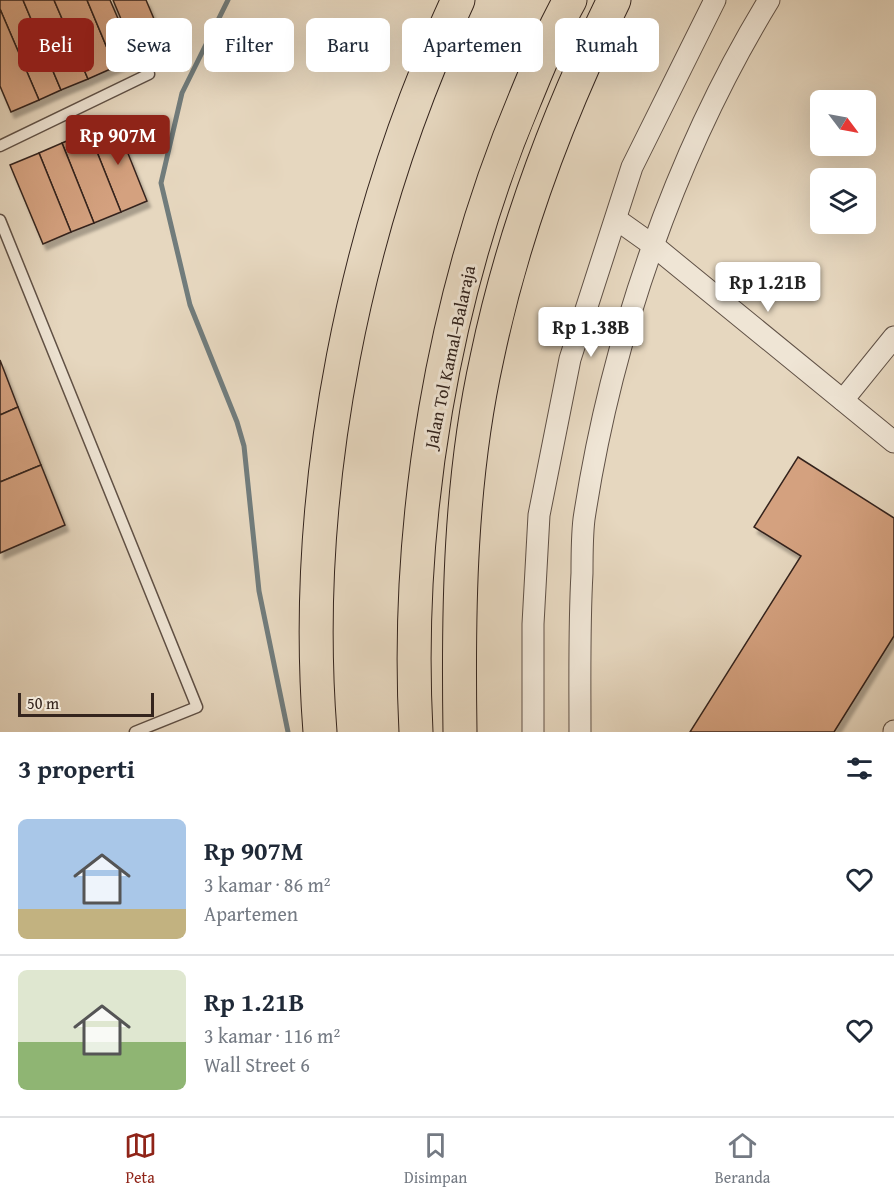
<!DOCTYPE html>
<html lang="id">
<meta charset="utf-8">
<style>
body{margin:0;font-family:"Gentium Book Plus",serif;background:#f2f2f3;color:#1f2937;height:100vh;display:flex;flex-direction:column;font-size:22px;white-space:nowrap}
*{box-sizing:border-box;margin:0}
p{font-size:20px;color:#747a83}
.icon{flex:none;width:33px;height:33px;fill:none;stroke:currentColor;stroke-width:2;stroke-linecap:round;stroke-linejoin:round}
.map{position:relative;height:732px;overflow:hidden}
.panel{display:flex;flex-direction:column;background:#fff;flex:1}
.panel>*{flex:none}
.top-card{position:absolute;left:18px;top:18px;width:858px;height:54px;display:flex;gap:12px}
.needle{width:39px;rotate:122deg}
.fabs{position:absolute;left:810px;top:90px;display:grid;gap:12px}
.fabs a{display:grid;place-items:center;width:66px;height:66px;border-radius:9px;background:#fff;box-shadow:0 6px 24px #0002;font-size:30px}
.scale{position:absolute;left:18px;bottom:15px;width:136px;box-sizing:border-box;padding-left:6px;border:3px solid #34241d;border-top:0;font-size:16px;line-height:21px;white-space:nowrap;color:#34241d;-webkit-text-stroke:4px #efe5d5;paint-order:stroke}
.price{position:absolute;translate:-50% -51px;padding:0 14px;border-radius:6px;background:#fff;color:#222;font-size:20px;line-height:39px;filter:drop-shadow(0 2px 3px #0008)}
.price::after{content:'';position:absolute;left:50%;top:36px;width:18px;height:14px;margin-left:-9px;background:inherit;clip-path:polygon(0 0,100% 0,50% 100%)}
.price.selected{background:#8f2418;color:#fff}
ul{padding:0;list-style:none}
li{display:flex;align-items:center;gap:18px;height:150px;padding:0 18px}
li+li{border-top:2px solid #e0e1e3}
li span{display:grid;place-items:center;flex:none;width:168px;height:120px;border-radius:9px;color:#555}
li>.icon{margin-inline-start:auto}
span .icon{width:72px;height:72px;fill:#fffc;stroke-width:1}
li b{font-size:26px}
h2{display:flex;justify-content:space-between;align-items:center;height:72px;padding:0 18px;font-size:26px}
.pill{padding:0 21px;border-radius:9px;background:#fff;box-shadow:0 6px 24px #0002;font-size:21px;line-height:54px}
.pill.selected{background:#8f2418;color:#fff}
.tab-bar{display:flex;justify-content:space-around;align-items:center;height:84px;border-top:2px solid #e0e1e3;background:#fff;font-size:16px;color:#747a83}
.tab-bar a{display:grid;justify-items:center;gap:3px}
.tab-bar .selected{color:#8f2418}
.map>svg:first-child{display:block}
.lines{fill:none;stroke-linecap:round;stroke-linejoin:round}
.stream{stroke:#717c7c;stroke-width:5}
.building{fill:#d4a17f;stroke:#34241d;stroke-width:1.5;filter:url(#shadow)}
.service-casing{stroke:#605146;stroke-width:13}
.minor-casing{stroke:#605146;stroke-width:23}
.motorway-casing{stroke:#34241d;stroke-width:35}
.service{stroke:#efe5d5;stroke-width:10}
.minor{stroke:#efe5d5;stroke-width:21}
.motorway{stroke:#e6d7bf;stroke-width:33}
.labels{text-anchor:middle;stroke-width:6;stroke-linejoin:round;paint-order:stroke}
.street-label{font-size:18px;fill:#34241d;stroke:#efe5d5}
</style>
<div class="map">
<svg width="894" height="732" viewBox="0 0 894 732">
<defs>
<filter id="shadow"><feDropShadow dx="3.5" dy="6" stdDeviation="1.5" flood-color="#0004"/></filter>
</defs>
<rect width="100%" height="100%" fill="#e6d7bf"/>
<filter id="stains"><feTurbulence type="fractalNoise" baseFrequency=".00333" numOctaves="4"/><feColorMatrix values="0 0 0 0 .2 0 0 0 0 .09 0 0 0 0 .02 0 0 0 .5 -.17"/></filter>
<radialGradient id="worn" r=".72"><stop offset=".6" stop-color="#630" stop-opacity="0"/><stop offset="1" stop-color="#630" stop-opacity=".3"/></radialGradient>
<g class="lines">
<polyline class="stream" points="228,0 182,93 161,183 190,305 237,422 244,446 259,591 288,732"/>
</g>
<g class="building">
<polygon points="0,0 23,0 61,90 39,100 0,9"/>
<polygon points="23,0 54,0 88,79 61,90"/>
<polygon points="54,0 87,0 115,67 88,79"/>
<polygon points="87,0 110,0 135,58 115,67"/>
<polygon points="113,0 146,0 165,45 137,57"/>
<polygon points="0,9 39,100 11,112 0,86"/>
<polygon points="115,121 147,201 121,212 89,132"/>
<polygon points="89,132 121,212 94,223 62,143"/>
<polygon points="62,143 94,223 71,232 39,153"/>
<polygon points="39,153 71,232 43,244 10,165"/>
<polygon points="0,360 18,407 0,415"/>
<polygon points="18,407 41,465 0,482 0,415"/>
<polygon points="798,457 894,518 894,636 834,732 690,732 801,556 754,527"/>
<polygon points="41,465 65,525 0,553 0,482"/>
</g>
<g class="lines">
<defs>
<g id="service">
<polyline points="0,146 149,74"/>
<polyline points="0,220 197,707 135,732"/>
</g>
<g id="minor">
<polyline points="616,219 654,246 894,442"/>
<polyline points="843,400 894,337"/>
<polyline points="533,732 533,624 539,515 570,359 632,167 715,0"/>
<path d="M 580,732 C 580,679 579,626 582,573 C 582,555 582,536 584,519 C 611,340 675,154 769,0"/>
<polyline points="894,732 894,731"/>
</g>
<g id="motorway">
<path d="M 320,732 C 301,489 355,220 458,0"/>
<path d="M 416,732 C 405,522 443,293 525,99 C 539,65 552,32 570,0"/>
<path d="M 460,732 C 458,607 460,480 487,358 C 513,233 558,114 614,0"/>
</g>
</defs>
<use href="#service" class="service-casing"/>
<use href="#minor" class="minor-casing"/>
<use href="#motorway" class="motorway-casing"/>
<use href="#service" class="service"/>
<use href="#minor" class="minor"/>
<use href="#motorway" class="motorway"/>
</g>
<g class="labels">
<g class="street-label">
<text transform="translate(450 357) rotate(-78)" y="6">Jalan Tol Kamal–Balaraja</text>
</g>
</g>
<rect width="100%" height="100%" filter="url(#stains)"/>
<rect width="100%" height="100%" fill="url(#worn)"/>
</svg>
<div class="fabs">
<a><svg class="needle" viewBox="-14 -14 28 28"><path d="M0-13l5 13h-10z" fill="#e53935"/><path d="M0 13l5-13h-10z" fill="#747a83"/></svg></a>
<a><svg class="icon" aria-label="layers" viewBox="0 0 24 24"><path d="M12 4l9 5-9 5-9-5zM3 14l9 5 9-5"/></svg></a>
</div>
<div class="scale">50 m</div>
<b class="price selected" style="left:118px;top:166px">Rp 907M</b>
<b class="price" style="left:768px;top:313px">Rp 1.21B</b>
<b class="price" style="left:591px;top:358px">Rp 1.38B</b>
<div class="top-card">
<a class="pill selected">Beli</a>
<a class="pill">Sewa</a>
<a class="pill">Filter</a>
<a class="pill">Baru</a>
<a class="pill">Apartemen</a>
<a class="pill">Rumah</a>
</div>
</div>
<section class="panel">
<h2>3 properti<svg class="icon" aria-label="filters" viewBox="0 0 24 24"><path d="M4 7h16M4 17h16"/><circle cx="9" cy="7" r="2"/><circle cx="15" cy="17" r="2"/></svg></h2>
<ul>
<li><span style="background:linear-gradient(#a9c7e8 75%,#c2b280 0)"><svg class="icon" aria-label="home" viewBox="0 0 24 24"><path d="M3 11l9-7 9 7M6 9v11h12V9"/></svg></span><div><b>Rp 907M</b><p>3 kamar · 86 m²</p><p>Apartemen</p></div><svg class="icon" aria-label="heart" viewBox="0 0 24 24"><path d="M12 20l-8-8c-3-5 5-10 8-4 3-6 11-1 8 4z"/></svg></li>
<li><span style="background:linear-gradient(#dfe7d0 60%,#8fb573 0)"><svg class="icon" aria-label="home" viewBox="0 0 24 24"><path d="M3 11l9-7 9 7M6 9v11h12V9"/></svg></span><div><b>Rp 1.21B</b><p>3 kamar · 116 m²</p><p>Wall Street 6</p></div><svg class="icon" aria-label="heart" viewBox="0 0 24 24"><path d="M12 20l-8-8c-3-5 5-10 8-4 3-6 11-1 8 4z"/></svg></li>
</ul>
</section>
<nav class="tab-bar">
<a class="selected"><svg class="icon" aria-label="map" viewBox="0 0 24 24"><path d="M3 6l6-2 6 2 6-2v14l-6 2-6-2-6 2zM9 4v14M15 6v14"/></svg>Peta</a>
<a><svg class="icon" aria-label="saved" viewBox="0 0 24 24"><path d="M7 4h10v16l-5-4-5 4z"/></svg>Disimpan</a>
<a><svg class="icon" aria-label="home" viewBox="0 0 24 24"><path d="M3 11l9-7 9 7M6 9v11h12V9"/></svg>Beranda</a>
</nav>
